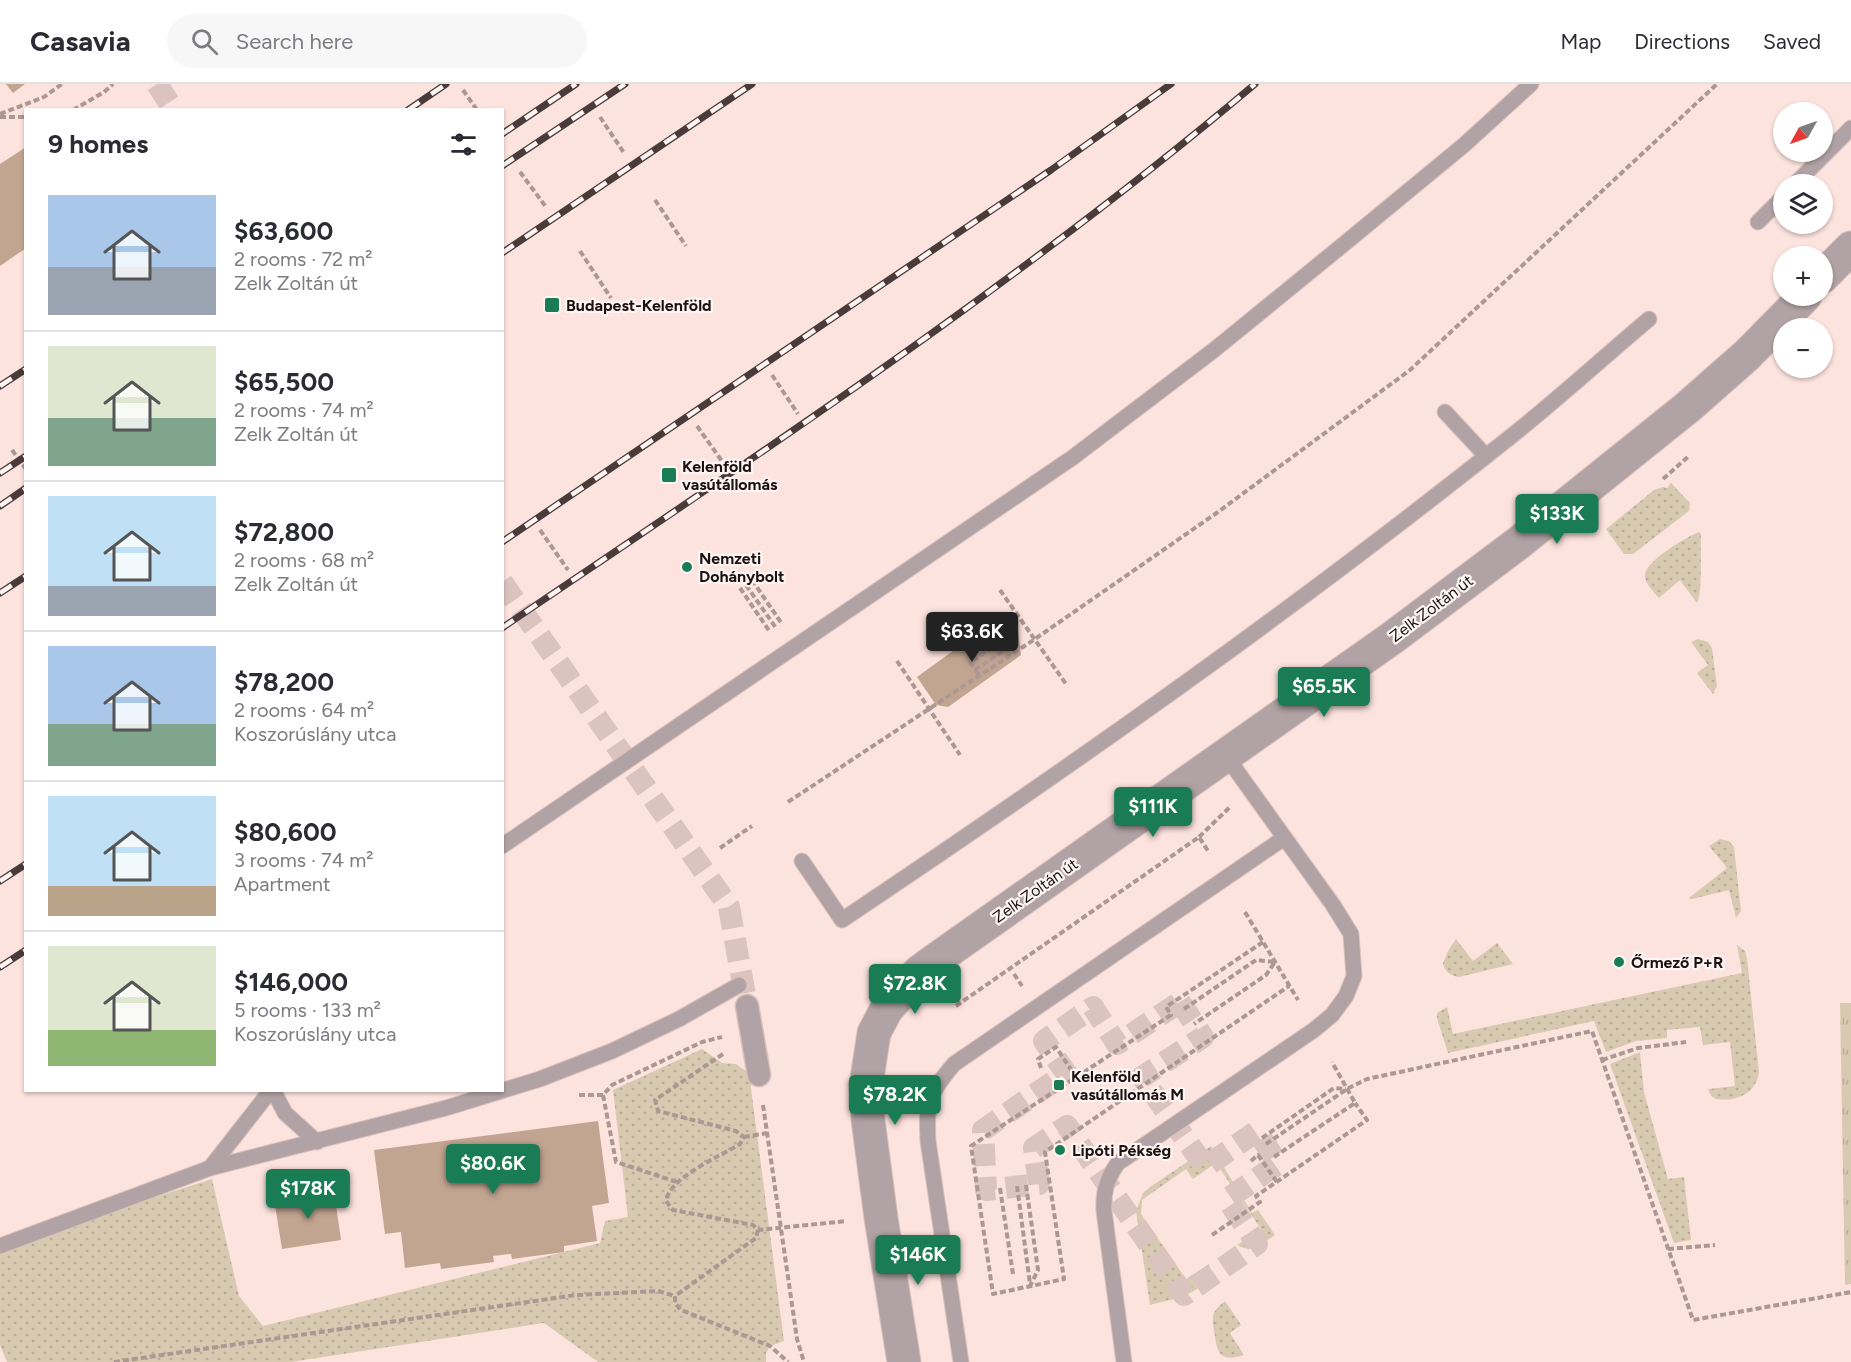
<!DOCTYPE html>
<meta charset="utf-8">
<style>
body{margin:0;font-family:Figtree,sans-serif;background:#f7f7f7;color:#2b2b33;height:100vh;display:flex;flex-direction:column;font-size:22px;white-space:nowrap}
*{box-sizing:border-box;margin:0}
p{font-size:20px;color:#7c7c81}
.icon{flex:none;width:33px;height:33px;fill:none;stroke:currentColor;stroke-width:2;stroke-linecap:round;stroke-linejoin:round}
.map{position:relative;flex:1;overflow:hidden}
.drawer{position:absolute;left:24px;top:24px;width:480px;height:984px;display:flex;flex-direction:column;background:#fff;border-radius:0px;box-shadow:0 2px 4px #0004}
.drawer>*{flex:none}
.needle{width:39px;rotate:230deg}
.fabs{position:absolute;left:1773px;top:18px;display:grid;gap:12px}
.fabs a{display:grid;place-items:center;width:60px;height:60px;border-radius:50%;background:#fff;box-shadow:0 2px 4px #0004;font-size:30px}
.price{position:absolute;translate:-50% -51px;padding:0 14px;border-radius:6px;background:#1a7c55;color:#fff;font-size:20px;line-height:39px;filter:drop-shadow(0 2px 3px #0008)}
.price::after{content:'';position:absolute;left:50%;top:36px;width:18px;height:14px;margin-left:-9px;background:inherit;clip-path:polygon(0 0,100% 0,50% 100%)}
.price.active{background:#222;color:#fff}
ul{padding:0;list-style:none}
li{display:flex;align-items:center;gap:18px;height:150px;padding:0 24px}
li+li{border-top:2px solid #e1e1e2}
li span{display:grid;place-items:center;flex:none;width:168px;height:120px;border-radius:0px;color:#555}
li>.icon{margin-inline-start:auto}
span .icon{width:72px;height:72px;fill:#fffc;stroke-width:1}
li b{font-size:26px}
h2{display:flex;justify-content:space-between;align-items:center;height:72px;padding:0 24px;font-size:26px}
header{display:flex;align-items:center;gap:36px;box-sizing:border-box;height:84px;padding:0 30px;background:#fff;border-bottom:2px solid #e1e1e2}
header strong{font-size:28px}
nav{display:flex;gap:33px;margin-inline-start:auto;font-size:21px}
.search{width:420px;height:54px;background:#f7f7f7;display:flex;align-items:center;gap:15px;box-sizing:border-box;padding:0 21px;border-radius:33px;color:#7c7c81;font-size:22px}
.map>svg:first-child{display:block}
.grass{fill:url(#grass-dots)}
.park{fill:url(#park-tufts)}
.building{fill:#c2a591}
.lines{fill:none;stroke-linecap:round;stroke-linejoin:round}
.pedestrian-tunnel{stroke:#dbc4bf;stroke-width:22;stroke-dasharray:22 11;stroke-linecap:butt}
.service-casing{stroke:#d9c1bd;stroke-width:17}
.pedestrian-casing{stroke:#d9c1bd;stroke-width:25}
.tertiary-casing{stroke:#d9c1bd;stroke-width:35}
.path{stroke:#ac9793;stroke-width:4;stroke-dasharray:6 3;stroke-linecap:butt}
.service{stroke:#b1a3a5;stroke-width:15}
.pedestrian{stroke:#b1a3a5;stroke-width:22}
.tertiary{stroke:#b1a3a5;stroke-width:33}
.rail-casing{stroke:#493b39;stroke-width:7}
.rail{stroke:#fcf5f4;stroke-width:4.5;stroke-dasharray:14;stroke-linecap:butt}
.poi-dot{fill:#1a7c55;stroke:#fcf5f4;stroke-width:2}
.labels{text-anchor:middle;stroke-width:4.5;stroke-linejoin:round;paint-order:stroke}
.poi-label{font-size:16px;font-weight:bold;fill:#1c110f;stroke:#fcf5f4;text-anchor:start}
.street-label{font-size:16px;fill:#1c110f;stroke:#fcf5f4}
</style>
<header>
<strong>Casavia</strong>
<div class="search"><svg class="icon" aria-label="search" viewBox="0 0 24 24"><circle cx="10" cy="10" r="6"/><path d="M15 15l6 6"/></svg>Search here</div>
<nav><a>Map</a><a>Directions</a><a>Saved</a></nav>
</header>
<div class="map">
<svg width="1851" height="1278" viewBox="0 0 1851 1278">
<defs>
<pattern id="grass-dots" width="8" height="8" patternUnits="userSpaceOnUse" patternTransform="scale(1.5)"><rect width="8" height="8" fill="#d8cab1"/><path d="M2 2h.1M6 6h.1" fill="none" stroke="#b9ac97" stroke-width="1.8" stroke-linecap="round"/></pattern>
<pattern id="park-tufts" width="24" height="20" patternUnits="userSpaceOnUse" patternTransform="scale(1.5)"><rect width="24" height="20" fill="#d8cab1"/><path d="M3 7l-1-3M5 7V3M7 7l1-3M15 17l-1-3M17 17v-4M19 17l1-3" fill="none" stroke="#b9ac97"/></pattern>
</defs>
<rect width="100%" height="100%" fill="#fde3de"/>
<g class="grass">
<polygon points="1671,399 1690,419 1689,427 1633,470 1624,470 1606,445 1654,406 1663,403 1667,404"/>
<path d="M 1699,448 L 1701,450 C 1700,466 1703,509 1697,519 L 1680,496 L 1659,514 C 1654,508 1646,501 1645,493 C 1642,479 1686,453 1699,448 Z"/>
<polygon points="1698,555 1708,558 1712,564 1717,602 1713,610 1697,589 1708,581 1691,558"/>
<polygon points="1720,755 1729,757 1734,763 1741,827 1736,834 1729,806 1692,815 1689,814 1727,784 1709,762"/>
<path d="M 1456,855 L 1473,877 L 1497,859 L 1513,880 L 1459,893 C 1451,892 1444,887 1443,879 L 1448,867 Z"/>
<path d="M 1737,861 L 1745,867 L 1747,874 L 1759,988 C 1756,1010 1736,1018 1716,1015 L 1711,1012 L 1708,1005 L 1735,1002 L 1730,958 L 1703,961 L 1700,943 L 1667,946 L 1667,954 L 1636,957 L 1606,968 L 1594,937 L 1448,969 L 1437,934 L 1437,929 L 1447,923 L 1453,950 L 1742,889 Z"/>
<polygon points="702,965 722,979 736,980 749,989 784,1257 770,1262 766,1269 766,1278 598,1278 544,1239 291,1278 7,1278 0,1261 0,1169 87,1135 212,1095 239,1212 263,1242 600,1159 605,1137 628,1133 613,1006"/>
<polygon points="1640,968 1644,1008 1668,1095 1684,1093 1691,1156 1674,1159 1610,980"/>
<path d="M 1211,1062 L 1252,1129 L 1258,1126 L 1275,1151 C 1262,1160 1252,1170 1237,1161 L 1261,1145 L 1216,1079 L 1193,1095 L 1186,1085 L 1142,1116 L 1141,1130 L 1186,1195 L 1209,1180 C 1216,1208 1170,1216 1150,1221 L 1136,1127 L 1143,1109 L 1150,1103 Z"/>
<path d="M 1225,1217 L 1241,1241 L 1230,1249 L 1244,1271 C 1222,1278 1217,1271 1215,1252 C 1214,1246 1212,1238 1213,1232 C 1214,1226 1220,1221 1225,1217 Z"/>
</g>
<polygon class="park" points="1840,919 1851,919 1851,1200 1845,1201"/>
<g class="building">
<polygon points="6,0 25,0 13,9"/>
<polygon points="26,63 26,164 0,182 0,80"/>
<polygon points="1005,533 1013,537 1018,546 1021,571 948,623 936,621 917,593 997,535"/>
<polygon points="598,1037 609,1119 592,1122 597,1157 564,1162 564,1168 512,1175 511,1170 493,1172 494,1178 441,1185 440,1179 405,1184 401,1148 385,1150 374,1066"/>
<polygon points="334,1107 341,1156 282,1165 274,1115"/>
</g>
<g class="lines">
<g class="pedestrian-tunnel">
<polyline points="157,0 174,26"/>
<polyline points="502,498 729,823 747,922"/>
<polygon points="1180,918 1203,953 1142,993 1205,1083 1257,1047 1278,1080 1227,1115 1257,1160 1184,1211 1067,1042 1034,1064 1039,1100 986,1106 983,1046 1066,989 1044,957 1093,923 1117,960"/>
</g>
<defs>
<g id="service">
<polyline points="1795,100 1851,44"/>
<polyline points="1758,138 1784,112"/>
<polyline points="1445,328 1486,372"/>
<polyline points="502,762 1072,374 1214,266 1333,169 1464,61 1531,0"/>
<path d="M 802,777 L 842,836 C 1072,682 1298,523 1514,350 C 1560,313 1604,273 1649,235"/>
<polyline points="273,1006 285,1029 317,1058"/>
<polyline points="210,1084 271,1006"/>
<polyline points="0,1162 210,1084 446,1024 540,995 612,967 679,935 739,901"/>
<path d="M 961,1278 L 928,1057 C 926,1017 928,1011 954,980 L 1284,754"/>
<path d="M 1124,1278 L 1104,1127 C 1103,1108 1107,1094 1118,1079 L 1314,946 L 1332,931 L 1346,912 L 1354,892 L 1351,850 L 1333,821 L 1226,672"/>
</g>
<polyline id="pedestrian" points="747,922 759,991"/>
<g id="tertiary">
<polyline points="1822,193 1851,164"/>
<polyline points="904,1278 881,1134 868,1036 866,1001 874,949 886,926 919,888 934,877 1392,554 1521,457 1688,323 1747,271 1805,212"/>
</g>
</defs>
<use href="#service" class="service-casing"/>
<use href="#pedestrian" class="pedestrian-casing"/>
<use href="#tertiary" class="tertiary-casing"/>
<g class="path">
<polyline points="463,6 477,26"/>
<polyline points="73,26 104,8 113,0"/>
<polyline points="0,30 44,13 62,0"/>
<polyline points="0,33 26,33"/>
<polyline points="600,33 624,69"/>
<polyline points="520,88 546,123"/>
<polyline points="655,116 686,162"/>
<polyline points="580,167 611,214"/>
<polyline points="772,291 798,330"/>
<polyline points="697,342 724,380"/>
<polyline points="12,366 26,385"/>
<polyline points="1663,395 1689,372"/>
<polyline points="540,446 568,486"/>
<polyline points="752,496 782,540"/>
<polyline points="746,501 776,544"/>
<polyline points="740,504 770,548"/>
<polyline points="1000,506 1066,600"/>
<polyline points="897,577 960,671"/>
<polyline points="975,586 1009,563 1004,556 970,578 980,593"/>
<polyline points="788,718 1035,555 1218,428 1410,286 1717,0"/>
<polyline points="1199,753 1231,722"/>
<polyline points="720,764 752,742"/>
<polyline points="1245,828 1298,916"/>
<polyline points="1263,858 1166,923 1171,931 971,1062 993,1210 1064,1195 1045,1068 1289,902"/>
<polyline points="1014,890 1022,902"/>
<polyline points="956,922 1199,753 1208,767"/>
<polyline points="1184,925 1256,876 1275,878 1266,891 1194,940"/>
<path d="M 723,970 L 655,1016 L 658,1027 L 736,1047 L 744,1053 L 740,1060 C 719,1073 670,1093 666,1117 L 673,1126 L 753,1141 L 758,1146 L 847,1137"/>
<polyline points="1602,976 1638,964 1686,958"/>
<polyline points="1041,984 1038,975 1056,963 1076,993"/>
<polyline points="579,1011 603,1011 612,1001 702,958 722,953"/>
<polyline points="603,1011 616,1078 677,1098"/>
<polyline points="763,1021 797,1255 804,1278"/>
<polyline points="744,1053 767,1049"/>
<polyline points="1262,1054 1334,1004 1346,1005"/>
<polyline points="1266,1060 1347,1005 1367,995 1592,947 1693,1236 1851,1208"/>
<polyline points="1274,1073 1355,1019 1332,978"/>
<polyline points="1251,1077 1258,1071 1277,1098"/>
<polyline points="1026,1101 1038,1186 1030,1202"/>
<polyline points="1017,1102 1030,1200"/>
<polyline points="1000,1104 1013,1190"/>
<polyline points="758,1146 756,1154 675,1212 675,1219 681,1226 770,1262 788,1278"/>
<polyline points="1212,1151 1260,1118 1256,1112 1367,1036 1355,1019"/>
<polyline points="1668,1165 1715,1161"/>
<polyline points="114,1278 576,1211 658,1207 675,1212"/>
</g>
<use href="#service" class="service"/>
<use href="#pedestrian" class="pedestrian"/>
<use href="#tertiary" class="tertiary"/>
<defs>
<g id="rail">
<polyline points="408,26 446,0"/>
<polyline points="502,50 576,0"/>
<polyline points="502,82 625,0"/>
<polyline points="502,169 752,0"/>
<polyline points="0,302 26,285"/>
<polyline points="0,389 26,372"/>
<polyline points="0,422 26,404"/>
<polyline points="502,458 1051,86 1171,0"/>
<polyline points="0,509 26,492"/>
<path d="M 502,544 C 759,370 1018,200 1255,0"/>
<polyline points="0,797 26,780"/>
<polyline points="0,883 26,866"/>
</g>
</defs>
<use href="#rail" class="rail-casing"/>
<use href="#rail" class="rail"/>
</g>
<g class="poi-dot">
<rect x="544" y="213" width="16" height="16" rx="3"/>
<rect x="661" y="383" width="16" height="16" rx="3"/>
<circle cx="687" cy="483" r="6"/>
<circle cx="1619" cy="878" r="6"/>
<rect x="1053" y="995" width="12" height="12" rx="3"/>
<circle cx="1060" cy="1066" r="6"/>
</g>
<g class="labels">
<g class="poi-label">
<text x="566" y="227">Budapest-Kelenföld</text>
<text x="682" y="388">Kelenföld<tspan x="682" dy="18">vasútállomás</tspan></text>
<text x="699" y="480">Nemzeti<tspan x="699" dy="18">Dohánybolt</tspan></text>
<text x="1631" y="884">Őrmező P+R</text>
<text x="1071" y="998">Kelenföld<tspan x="1071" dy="18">vasútállomás M</tspan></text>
<text x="1072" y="1072">Lipóti Pékség</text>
</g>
<g class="street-label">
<text transform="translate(1431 524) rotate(-37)" y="6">Zelk Zoltán út</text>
<text transform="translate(1035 806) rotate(-35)" y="6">Zelk Zoltán út</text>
</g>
</g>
</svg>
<div class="fabs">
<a><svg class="needle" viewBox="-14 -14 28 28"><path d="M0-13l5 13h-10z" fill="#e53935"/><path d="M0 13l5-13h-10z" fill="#7c7c81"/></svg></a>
<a><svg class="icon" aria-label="layers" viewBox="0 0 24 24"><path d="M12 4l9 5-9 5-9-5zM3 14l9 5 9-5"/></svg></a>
<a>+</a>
<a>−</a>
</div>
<b class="price" style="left:1557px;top:461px">$133K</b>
<b class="price active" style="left:972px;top:579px">$63.6K</b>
<b class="price" style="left:1324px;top:634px">$65.5K</b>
<b class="price" style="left:1153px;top:754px">$111K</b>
<b class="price" style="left:915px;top:931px">$72.8K</b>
<b class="price" style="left:895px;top:1042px">$78.2K</b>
<b class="price" style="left:493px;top:1111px">$80.6K</b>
<b class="price" style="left:308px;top:1136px">$178K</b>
<b class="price" style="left:918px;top:1202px">$146K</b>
<section class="drawer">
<h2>9 homes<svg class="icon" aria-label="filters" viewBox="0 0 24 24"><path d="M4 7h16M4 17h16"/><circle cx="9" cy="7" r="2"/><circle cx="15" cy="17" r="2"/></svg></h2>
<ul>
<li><span style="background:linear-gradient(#a9c7e8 60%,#9aa5b1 0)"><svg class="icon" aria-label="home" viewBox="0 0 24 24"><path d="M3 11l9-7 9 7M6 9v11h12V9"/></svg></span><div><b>$63,600</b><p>2 rooms · 72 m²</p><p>Zelk Zoltán út</p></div></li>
<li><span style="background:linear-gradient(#dfe7d0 60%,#7fa58c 0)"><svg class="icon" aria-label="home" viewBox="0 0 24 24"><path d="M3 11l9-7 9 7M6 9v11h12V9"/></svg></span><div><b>$65,500</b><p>2 rooms · 74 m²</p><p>Zelk Zoltán út</p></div></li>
<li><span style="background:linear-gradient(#bfe0f5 75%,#9aa5b1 0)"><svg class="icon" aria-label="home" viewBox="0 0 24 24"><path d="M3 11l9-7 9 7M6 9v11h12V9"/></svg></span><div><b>$72,800</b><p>2 rooms · 68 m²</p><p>Zelk Zoltán út</p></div></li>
<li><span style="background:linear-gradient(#a9c7e8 65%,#7fa58c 0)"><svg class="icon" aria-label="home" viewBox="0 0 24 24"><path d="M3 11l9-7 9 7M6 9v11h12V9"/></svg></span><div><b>$78,200</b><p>2 rooms · 64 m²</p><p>Koszorúslány utca</p></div></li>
<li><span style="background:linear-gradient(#bfe0f5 75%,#b9a48a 0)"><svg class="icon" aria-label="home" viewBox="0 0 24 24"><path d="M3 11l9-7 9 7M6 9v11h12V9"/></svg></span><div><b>$80,600</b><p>3 rooms · 74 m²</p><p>Apartment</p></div></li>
<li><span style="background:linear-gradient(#dfe7d0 70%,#8fb573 0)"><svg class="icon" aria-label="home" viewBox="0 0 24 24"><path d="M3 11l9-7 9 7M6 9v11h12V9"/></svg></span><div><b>$146,000</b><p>5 rooms · 133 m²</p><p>Koszorúslány utca</p></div></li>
</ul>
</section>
</div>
